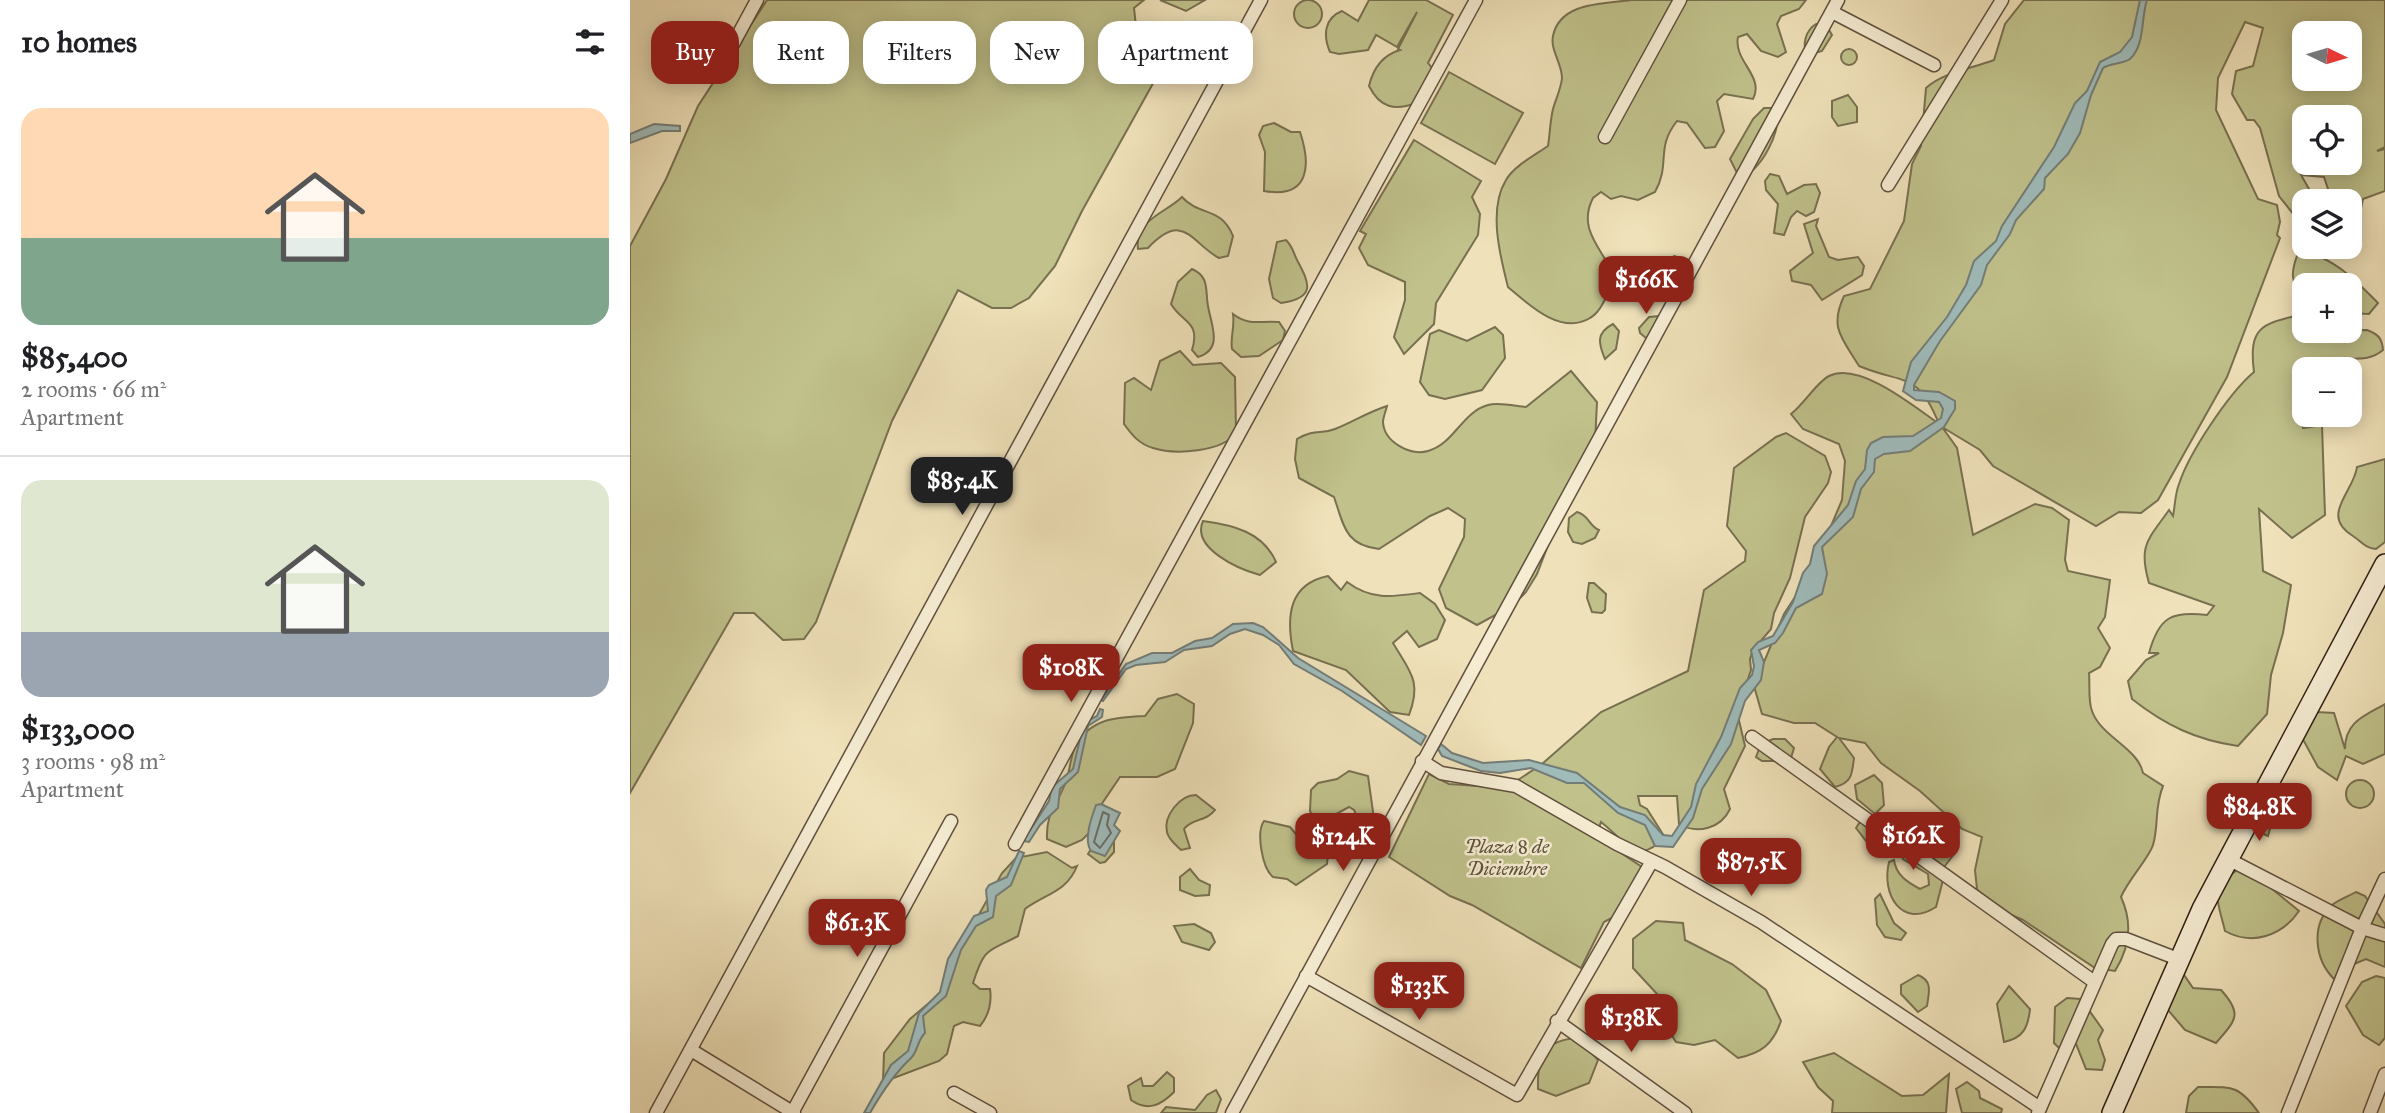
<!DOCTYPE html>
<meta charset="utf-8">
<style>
body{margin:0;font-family:"IM FELL Great Primer",serif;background:#f2f2f2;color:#202124;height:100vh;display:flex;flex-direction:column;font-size:26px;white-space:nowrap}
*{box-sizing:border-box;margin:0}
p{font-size:23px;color:#757577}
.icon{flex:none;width:38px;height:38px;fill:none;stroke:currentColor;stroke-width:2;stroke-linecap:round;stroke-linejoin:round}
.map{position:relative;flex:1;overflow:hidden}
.drawer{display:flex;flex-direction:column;background:#fff;width:630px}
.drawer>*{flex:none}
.guide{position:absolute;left:21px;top:21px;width:665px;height:63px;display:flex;gap:14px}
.needle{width:46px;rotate:95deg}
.tools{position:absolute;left:1662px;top:21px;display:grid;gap:14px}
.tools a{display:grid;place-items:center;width:70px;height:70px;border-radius:14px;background:#fff;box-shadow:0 4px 18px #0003;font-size:35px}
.price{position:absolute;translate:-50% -60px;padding:0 16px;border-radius:14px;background:#8f2418;color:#fff;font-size:23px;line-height:46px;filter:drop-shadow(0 2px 4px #0008)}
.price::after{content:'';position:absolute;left:50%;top:42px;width:21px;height:16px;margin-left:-10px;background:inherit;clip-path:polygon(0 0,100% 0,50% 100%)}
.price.selected{background:#222;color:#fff}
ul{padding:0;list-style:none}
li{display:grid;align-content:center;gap:14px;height:371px;padding:0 21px}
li+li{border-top:2px solid #e0e0e0}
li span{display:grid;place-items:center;height:217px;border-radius:21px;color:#555}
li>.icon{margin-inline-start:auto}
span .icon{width:126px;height:126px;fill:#fffc;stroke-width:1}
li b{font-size:30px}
h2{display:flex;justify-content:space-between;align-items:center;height:84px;padding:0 21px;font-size:30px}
.pill{padding:0 24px;border-radius:21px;background:#fff;box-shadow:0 4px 18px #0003;font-size:24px;line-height:63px}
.pill.selected{background:#8f2418;color:#fff}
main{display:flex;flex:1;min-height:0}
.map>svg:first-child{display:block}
.green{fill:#c0c18b;stroke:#787050;stroke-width:2;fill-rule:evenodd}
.water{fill:#9fbbba;stroke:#737d78;stroke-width:2}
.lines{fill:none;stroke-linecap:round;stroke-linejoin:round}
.shore{stroke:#686d68;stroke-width:2}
.minor-casing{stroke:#60503f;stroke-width:15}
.secondary-casing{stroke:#311f16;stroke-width:22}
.minor{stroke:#f5ecd2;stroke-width:12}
.secondary{stroke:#f5ecd2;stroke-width:19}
.labels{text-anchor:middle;stroke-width:5;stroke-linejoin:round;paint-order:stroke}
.park-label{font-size:19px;font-style:italic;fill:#5c5039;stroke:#f5ecd2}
</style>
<main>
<section class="drawer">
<h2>10 homes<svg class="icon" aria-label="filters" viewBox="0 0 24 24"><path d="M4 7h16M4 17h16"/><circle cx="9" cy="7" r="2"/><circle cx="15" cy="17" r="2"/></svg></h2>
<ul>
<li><span style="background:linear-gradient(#ffd9b3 60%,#7fa58c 0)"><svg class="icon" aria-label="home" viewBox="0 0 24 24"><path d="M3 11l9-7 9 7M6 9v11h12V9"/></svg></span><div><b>$85,400</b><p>2 rooms · 66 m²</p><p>Apartment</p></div></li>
<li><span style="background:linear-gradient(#dfe7d0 70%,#9aa5b1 0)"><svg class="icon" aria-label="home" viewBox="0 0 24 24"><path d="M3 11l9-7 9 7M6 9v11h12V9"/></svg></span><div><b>$133,000</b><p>3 rooms · 98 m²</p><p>Apartment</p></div></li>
</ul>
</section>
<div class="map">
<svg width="1755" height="1113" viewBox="0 0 1755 1113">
<rect width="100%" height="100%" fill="#efe1b9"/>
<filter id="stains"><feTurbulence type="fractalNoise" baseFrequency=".00286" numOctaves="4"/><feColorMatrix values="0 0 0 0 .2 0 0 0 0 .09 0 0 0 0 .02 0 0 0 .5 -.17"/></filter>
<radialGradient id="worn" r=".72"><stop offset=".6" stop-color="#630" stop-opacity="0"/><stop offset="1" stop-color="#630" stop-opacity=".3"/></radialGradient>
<g class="green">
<circle cx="678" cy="14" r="14"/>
<polygon points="137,0 514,0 504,8 506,26 521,38 526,78 452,211 425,266 399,298 381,308 362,308 328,290 262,421 186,622 174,639 153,640 124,613 104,613 0,793 0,246 36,179 68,106"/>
<polygon points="530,0 575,0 556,11"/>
<path d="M 739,0 L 796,0 L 823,15 L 798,63 L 802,68 L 786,103 C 765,111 750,108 739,86 C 743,69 753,55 770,50 L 768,49 L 787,12 L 767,47 L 746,35 L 738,50 L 709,54 L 700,52 C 693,36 694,18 712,11 L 728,21 Z"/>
<path d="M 1001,0 L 1176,0 L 1169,9 L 1151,16 L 1147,24 L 1156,52 L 1148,57 L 1131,51 L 1117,34 L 1108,37 C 1103,61 1135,76 1123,99 L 1094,94 L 1087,101 L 1094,131 L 1085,147 L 1075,148 L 1057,123 L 1047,121 C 1025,149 1041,163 1025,192 L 1008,200 L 991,196 L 981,199 L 971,192 L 963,198 C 949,225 966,243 978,264 C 981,270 981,279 982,286 C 976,296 971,312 960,318 C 931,336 898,304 878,287 C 870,256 858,209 876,180 C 884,166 905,155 918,146 C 920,134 920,121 923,109 C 926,98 931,89 932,78 C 932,63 920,50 923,36 C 930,1 976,4 1001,0 Z"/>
<path d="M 1394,0 L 1755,0 L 1755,147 L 1747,151 L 1755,149 L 1755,191 L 1733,199 L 1724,241 L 1714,254 L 1704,252 L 1700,247 L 1720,247 L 1720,201 L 1702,201 L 1694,177 L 1671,175 L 1686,201 L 1675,201 L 1675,229 L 1649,196 L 1630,128 L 1624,120 L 1617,120 L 1602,94 L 1606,71 L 1623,66 L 1633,28 L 1615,22 L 1588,78 L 1586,110 L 1628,199 L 1647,205 L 1650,222 L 1647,235 L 1650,238 L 1597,377 L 1528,500 L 1511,513 L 1489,512 L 1466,526 L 1363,466 L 1350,450 L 1312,427 L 1327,448 L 1343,535 L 1405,504 L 1422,508 L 1439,520 L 1435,560 L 1438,571 L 1480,580 L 1475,617 L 1468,628 L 1480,648 L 1470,667 L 1459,673 C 1460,685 1458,701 1462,711 C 1471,737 1508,748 1513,773 L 1533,786 C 1524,808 1529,825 1523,845 C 1519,858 1498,880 1491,897 C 1503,923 1500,947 1485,971 L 1465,968 L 1393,920 L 1358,905 L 1347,889 L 1345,870 L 1352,837 L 1332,829 L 1290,791 L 1251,763 L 1235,743 L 1209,738 L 1224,758 C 1222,774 1222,783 1205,787 L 1190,769 L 1199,747 L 1207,737 L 1185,723 L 1164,723 L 1132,714 L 1124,686 L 1154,614 L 1182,571 L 1212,500 L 1215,461 L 1209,444 L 1173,429 L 1161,414 C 1174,404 1187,382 1199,376 C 1229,361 1285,407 1309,424 C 1288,371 1275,385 1229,366 C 1212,338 1199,328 1214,296 L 1240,289 L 1274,221 L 1282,164 L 1291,146 L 1296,88 C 1314,72 1340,69 1364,60 L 1375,24 ZM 1675,33 L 1720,33 L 1720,79 L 1675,79 ZM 1675,117 L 1720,117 L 1720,163 L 1675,163 Z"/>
<path d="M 1186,24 L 1196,25 L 1202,35 L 1192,51 L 1178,55 C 1171,45 1176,30 1186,24 Z"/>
<circle cx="1219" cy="57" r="8"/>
<polygon points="819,72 893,113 865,164 791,123"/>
<polygon points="1218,95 1227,107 1227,122 1208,126 1202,117 1202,101"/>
<path d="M 1134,108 L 1148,108 C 1150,133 1134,167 1110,179 L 1100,159 L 1123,119 Z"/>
<path d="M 644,123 L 661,132 L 670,132 C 681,165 680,199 634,191 L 635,152 L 629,135 L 633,126 Z"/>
<polygon points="784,140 851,181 842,197 850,214 848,235 806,303 804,324 774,354 764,337 775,300 775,282 738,265 729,248 736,234 730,231"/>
<polygon points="1140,174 1149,176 1157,194 1174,185 1186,184 1190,193 1184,212 1176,216 1167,211 1161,217 1154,235 1144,233 1148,204 1136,190 1135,181"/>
<path d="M 552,197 C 570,217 591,206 603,236 L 598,256 L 589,258 C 561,243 554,210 518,248 L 508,249 C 504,220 536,213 552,197 Z"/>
<polygon points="1188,219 1186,226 1199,257 1208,260 1228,257 1234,266 1232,275 1192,300 1181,285 1162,281 1160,271 1183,253 1174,224"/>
<path d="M 656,240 C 663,247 663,252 667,260 C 680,284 686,298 651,303 L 643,298 L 639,279 L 647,242 Z"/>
<path d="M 1669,251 C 1703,256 1725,280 1748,303 L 1739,314 L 1720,313 L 1720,285 L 1675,285 L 1675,300 C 1660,283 1660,272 1669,251 Z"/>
<polygon points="1044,256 1054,259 1064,272 1061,291 1050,289 1038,265"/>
<path d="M 562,269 C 580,277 575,290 578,306 C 581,325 594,349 568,357 L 562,350 C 571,321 552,323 541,304 L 548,282 Z"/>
<path d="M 603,314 C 620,327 631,320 649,322 L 655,331 L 653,340 L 629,356 L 611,357 L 602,349 C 600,337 605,327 603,314 Z"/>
<path d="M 1673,314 L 1675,331 L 1737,330 C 1748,334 1752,338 1753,350 C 1732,368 1707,349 1688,369 L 1675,369 L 1675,388 L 1666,397 L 1673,428 L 1692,425 L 1695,515 L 1662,538 L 1629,509 L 1633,571 L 1661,585 L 1653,633 L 1641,675 L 1637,714 L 1608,746 C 1566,740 1535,725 1502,699 L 1498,681 L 1516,660 L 1529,653 L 1519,653 C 1529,617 1541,611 1577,615 L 1584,606 L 1519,583 C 1508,545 1518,540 1539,510 L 1543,516 C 1545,506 1545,494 1549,484 C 1559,453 1599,393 1624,372 C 1618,325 1633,324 1673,314 Z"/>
<polygon points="1030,316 1017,339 1010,333 1009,328 1019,317"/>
<path d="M 983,324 L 989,331 L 986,349 L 975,359 C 969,345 965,333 983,324 Z"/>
<polygon points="865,327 873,335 875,358 852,390 815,399 799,395 790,382 800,334 809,330 837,341"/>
<path d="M 550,351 L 563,365 L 591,363 L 605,377 L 606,433 C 592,452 545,455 523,448 C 509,444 502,435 494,424 L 495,383 L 504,378 L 521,390 L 530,361 Z"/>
<path d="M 941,371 L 967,402 L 965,443 L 937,496 L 907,574 L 896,592 L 882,606 L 847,625 L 816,608 L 809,589 L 834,537 L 835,519 L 818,508 L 800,516 L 749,549 C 715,545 714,526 704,497 L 669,478 L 665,459 L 667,439 C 686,428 690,435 705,429 C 723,422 738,412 757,406 C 756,410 753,418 753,422 C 754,442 780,456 798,451 C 824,444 832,412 858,405 C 869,402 885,406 896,407 Z"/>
<path d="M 1156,433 L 1195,456 L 1201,472 L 1198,483 L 1175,517 L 1160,578 L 1144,613 L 1141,629 L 1123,650 L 1120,659 L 1121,670 L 1107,712 L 1115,746 L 1094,789 L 1100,809 C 1091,828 1068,835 1049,824 L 1047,796 L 1008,796 L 1010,805 L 1017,809 L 1034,836 C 1010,869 992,838 971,822 L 968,831 L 988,851 L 1021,873 L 989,914 L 974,922 L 951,968 L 842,905 L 820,896 L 759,857 L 799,774 L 819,784 L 863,787 L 873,790 L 912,764 L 971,712 L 1058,671 L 1074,590 L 1115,561 L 1116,551 L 1097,526 L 1104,468 L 1146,437 Z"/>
<path d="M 1755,459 L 1755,542 L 1746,549 C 1735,548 1732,542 1723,536 C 1689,515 1724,492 1727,467 Z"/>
<path d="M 947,512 C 959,515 959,526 969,530 L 965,538 L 952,544 L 943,542 L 938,532 L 939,518 Z"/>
<path d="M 573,521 C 603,525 633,532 646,562 L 630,575 C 608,569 561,548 573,521 Z"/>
<path d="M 698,576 L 711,590 L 717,582 C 741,600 761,597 790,593 L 805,604 L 815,620 L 807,639 L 789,647 L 777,631 L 763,643 C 780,672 792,681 779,715 L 760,712 L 716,670 L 663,651 C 656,616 659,584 698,576 Z"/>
<polygon points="959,583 964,583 976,594 975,610 972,613 962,612 957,598"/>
<path d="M 547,694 L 564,704 L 563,723 L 545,769 L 527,777 L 490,777 L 469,808 L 466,826 L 452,840 L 436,847 L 417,839 C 416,812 426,807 435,784 C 440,772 440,758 445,747 C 460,718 487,717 515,716 L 528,699 Z"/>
<path d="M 1755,704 L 1755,754 L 1733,764 L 1716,756 L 1707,780 L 1688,767 L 1664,723 L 1686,712 L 1704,713 L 1715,749 C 1715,722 1734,716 1755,704 Z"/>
<polygon points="1143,739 1155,739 1164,748 1160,761 1132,761 1126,757 1131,744"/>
<polygon points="719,771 738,776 744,819 732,828 724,810 719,807 686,825 680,811 681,790 688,783 707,779"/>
<polygon points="1244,775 1252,783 1254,805 1245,814 1227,799 1225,785"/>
<circle cx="1730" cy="794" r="14"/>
<path d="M 566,795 L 585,810 C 576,822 562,818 554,829 L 560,848 L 551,850 C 546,845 538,839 537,832 C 533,816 550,795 566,795 Z"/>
<polygon points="1634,808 1643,817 1638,836 1627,831 1624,826"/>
<polygon points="1231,820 1257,835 1251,849 1240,846 1226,828"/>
<path d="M 634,821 L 660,827 L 676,846 L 690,844 L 699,847 L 697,864 L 666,885 L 657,879 L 643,877 C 632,868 626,832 634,821 Z"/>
<polygon points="1308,821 1318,825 1325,853 1314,867 1305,862 1297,847"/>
<polygon points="484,842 484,852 475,862 470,863 458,854 461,849"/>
<path d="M 417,852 L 442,868 L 447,866 C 437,892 415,894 395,909 L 388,936 C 357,953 355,946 343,983 L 350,989 L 360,989 C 362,1003 359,1015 350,1026 L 333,1022 L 324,1026 L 317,1054 L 309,1061 L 253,1082 L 254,1053 L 280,1019 L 312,992 L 327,954 L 372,873 L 386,858 Z"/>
<path d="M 1271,852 L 1284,852 L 1313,880 L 1306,907 C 1272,929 1251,895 1259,862 L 1264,860 C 1266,875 1277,882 1290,889 L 1299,885 L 1298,874 L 1273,859 Z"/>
<polygon points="560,869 569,880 580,885 579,895 565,896 550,890 550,877"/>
<path d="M 1607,870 L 1635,883 L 1669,911 C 1652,936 1622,946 1595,931 C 1588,901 1579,890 1607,870 Z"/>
<path d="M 1726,892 L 1735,896 L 1755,924 L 1755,967 L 1736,959 L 1724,964 L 1704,979 C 1685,960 1680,925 1702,905 C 1708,900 1719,896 1726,892 Z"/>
<polygon points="1250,894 1264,923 1276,933 1271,940 1255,937 1247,925 1245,899"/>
<path d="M 1026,921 L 1053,923 L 1055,940 L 1102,964 L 1136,990 L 1151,1021 C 1143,1044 1132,1053 1108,1058 L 1085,1040 L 1064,1045 L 1046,1042 L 1031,1018 L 1028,995 L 1003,968 L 1003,939 Z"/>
<polygon points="564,924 581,933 585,942 579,950 552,942 544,926"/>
<path d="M 1550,969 L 1563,988 L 1591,990 C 1613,1014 1606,1020 1586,1043 L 1555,1030 L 1538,1010 Z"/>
<path d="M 1288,975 C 1303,981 1299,992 1297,1006 L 1288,1012 L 1271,994 L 1271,985 Z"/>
<polygon points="1746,976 1755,978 1755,1038 1749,1045 1733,1035 1716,1006 1732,982"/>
<path d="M 1379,986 L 1400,1009 C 1398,1028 1393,1038 1374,1042 L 1367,1004 Z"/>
<polygon points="1437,998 1451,999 1473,1030 1468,1040 1475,1060 1472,1070 1456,1069 1446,1044 1429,1048 1424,1043 1425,1007"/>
<path d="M 948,1038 L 968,1060 L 959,1083 L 926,1096 L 908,1089 C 907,1056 914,1040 948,1038 Z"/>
<polygon points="1204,1053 1272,1096 1293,1095 1319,1074 1316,1113 1202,1113 1203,1101 1188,1087 1173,1062"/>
<path d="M 537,1072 L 544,1078 L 544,1092 C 531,1105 518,1112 501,1100 L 498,1086 L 511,1078 L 513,1086 L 523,1086 Z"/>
<polygon points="1337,1082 1349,1091 1350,1098 1372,1109 1371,1113 1332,1113 1326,1089"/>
<path d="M 1568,1087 C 1602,1087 1608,1084 1629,1113 L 1556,1113 L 1559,1096 Z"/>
<polygon points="586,1090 591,1099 586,1113 531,1113 536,1107 565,1110 577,1095"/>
</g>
<g class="water">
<path d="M 1510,0 L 1517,0 C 1511,17 1515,46 1500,59 C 1493,64 1481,63 1473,68 L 1461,95 L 1450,133 L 1438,154 L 1415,178 L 1414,189 L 1386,220 L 1380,234 L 1357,265 L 1351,285 L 1310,341 L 1284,385 L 1284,390 L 1309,392 L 1325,401 L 1325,409 L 1314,427 L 1280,451 L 1254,454 L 1245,459 L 1244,472 L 1231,489 L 1223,517 L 1192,547 L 1197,574 L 1192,594 L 1166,608 L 1153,633 L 1145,643 L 1129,650 L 1134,662 L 1131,680 L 1115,701 L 1101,744 L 1072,789 L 1063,818 L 1043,847 L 1025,846 L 1015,825 L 988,813 L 954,783 L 937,783 L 901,768 L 870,773 L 851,771 L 812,756 L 808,749 L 811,744 L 822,753 L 853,763 L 899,760 L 947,773 L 990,807 L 1015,815 L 1033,835 L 1042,836 L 1061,807 L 1066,784 L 1091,737 L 1110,688 L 1122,675 L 1124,666 L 1121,650 L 1128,642 L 1143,636 L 1163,602 L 1173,573 L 1180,564 L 1184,546 L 1218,505 L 1226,481 L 1235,469 L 1237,450 L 1241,443 L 1253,437 L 1283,436 L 1311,418 L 1313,409 L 1309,402 L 1286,400 L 1273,391 L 1281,362 L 1317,317 L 1336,285 L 1344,261 L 1366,241 L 1372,226 L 1424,147 L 1445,103 L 1457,91 L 1470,62 L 1490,52 L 1502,37 Z"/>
<polygon points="24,124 50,126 50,131 32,131 0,143 0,134"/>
<polygon points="623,623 633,627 668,658 796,736 791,745 712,691 664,664 649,645 633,635 615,629 600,634 582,646 554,650 535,662 506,665 496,669 473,701 471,700 496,664 522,653 542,653 565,641 582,638 603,624"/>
<polygon points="470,709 473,710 472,717 458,726 448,772 430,789 428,808 410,825 399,842 393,841 419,801 422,787 443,769 452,730 457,721 467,716"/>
<path d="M 471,804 L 490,813 L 484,825 L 490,831 L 475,856 L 461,851 C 453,840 462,816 466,805 Z"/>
<path d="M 389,851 L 394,853 L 381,885 L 366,896 L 363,917 L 346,926 L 331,950 L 316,996 L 293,1016 L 295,1033 C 287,1041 288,1051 281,1058 C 264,1074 252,1092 240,1113 L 234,1113 L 261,1065 L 278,1051 L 289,1013 L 310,992 L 318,959 L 344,916 L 358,911 L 356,890 L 359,885 L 377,877 Z"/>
</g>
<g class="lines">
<polygon class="shore" points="473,812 479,815 477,825 481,833 470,848 464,842"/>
<defs>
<g id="minor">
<polyline points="1202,12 1304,65"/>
<polyline points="89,70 127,0"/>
<polyline points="975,137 1050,0"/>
<polyline points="1258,185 1372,0"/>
<polyline points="1122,737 1463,981"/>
<polyline points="792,761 811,773 886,786 987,844 1035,867 1131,922 1410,1108"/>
<polyline points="385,844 846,0"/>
<polyline points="1598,859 1732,928 1755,935"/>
<polyline points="676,976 887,1095 1022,861"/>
<polyline points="927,1021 1055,1113"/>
<polyline points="61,1050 164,1113"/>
<polyline points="324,1093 360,1113"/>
<polyline points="26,1113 631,0"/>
<polyline points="162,1113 321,821"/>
<polyline points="602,1113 1208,0"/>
<polyline points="1408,1113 1482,944 1486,939 1496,939 1548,959"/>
<polyline points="1658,1113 1732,928 1755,879"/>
<polyline points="1740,1113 1755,1074"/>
</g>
<polyline id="secondary" points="1482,1113 1572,909 1755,564"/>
</defs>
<use href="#minor" class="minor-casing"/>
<use href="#secondary" class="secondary-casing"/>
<use href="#minor" class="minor"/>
<use href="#secondary" class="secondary"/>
</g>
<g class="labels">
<g class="park-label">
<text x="877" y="853">Plaza 8 de<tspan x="877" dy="22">Diciembre</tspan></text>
</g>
</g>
<rect width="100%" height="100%" filter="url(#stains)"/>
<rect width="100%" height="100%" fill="url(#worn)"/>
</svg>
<div class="tools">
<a><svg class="needle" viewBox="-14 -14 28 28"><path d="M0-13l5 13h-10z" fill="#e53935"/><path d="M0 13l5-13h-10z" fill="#757577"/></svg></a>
<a><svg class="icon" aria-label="locate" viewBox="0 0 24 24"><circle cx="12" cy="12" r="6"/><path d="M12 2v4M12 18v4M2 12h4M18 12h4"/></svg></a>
<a><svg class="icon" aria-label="layers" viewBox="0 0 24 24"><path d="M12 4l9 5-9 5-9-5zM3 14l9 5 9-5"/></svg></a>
<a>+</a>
<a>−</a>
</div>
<b class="price" style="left:1016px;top:316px">$166K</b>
<b class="price selected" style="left:332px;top:517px">$85.4K</b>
<b class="price" style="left:441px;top:704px">$108K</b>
<b class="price" style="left:1629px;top:843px">$84.8K</b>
<b class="price" style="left:1283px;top:872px">$162K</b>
<b class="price" style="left:713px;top:873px">$124K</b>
<b class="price" style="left:1121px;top:898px">$87.5K</b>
<b class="price" style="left:227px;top:959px">$61.3K</b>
<b class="price" style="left:789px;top:1022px">$133K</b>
<b class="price" style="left:1001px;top:1054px">$138K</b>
<div class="guide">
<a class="pill selected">Buy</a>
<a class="pill">Rent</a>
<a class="pill">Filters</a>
<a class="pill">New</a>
<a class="pill">Apartment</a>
</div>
</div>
</main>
